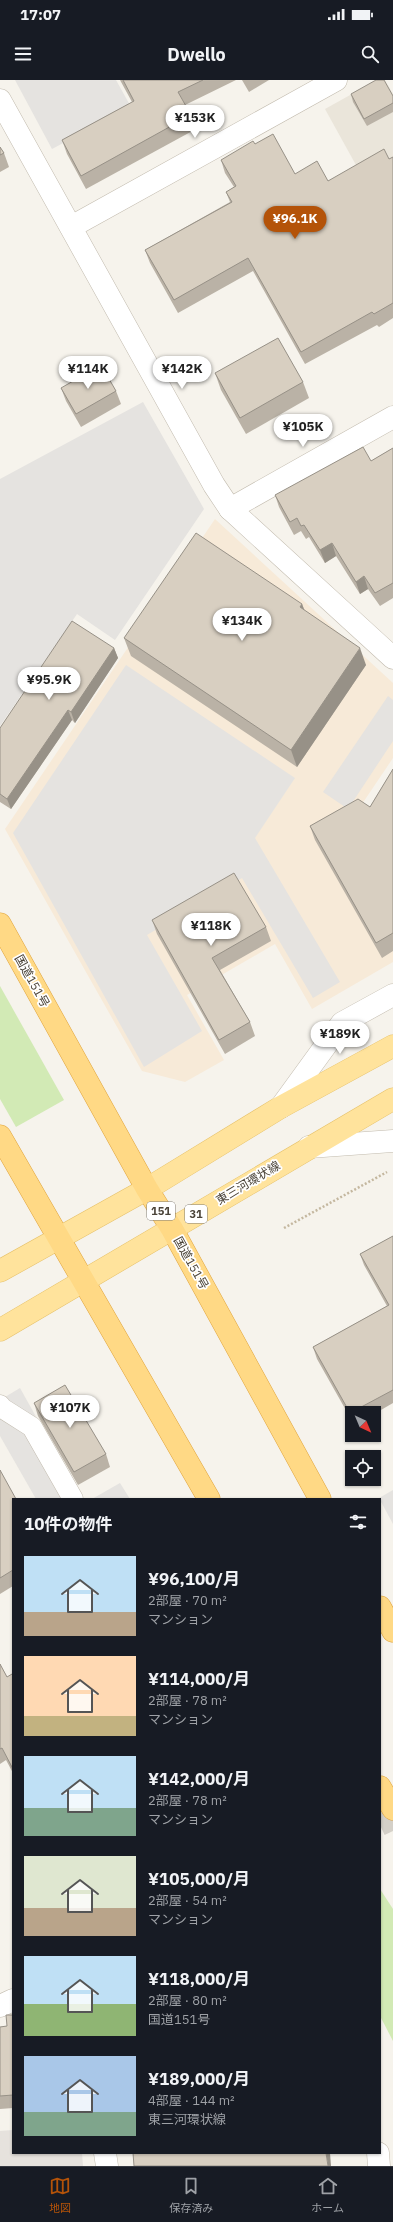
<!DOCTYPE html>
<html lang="ja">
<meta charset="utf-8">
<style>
body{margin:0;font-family:"IBM Plex Sans","Noto Sans JP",sans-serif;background:#20242c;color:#f1f3f6;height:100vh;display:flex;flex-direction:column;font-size:15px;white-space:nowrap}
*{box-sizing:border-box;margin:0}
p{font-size:13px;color:#9ea1a6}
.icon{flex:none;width:22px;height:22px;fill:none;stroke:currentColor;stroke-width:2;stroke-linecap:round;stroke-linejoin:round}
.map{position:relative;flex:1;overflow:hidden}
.drawer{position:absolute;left:12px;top:1418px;width:369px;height:656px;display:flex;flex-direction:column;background:#171b24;border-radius:0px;box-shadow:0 1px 3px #0004}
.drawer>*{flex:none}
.needle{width:26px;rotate:136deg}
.fabs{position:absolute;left:345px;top:1326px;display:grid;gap:8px}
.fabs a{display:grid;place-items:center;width:36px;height:36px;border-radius:0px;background:#171b24;box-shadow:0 1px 3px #0004;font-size:20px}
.price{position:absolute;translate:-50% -34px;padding:0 9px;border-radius:14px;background:#fff;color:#222;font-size:13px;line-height:26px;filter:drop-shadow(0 1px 2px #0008)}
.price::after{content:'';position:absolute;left:50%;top:24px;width:12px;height:9px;margin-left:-6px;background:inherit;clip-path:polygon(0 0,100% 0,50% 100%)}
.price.current{background:#b45309;color:#fff}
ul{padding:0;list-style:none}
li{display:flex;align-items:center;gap:12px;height:100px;padding:0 12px}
li span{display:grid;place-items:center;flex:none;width:112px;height:80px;border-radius:0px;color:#555}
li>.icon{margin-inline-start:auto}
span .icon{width:48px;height:48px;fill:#fffc;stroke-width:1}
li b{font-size:17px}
h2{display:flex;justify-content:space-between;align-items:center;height:48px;padding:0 12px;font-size:17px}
.status{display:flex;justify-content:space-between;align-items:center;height:28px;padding:0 20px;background:#171b24;direction:ltr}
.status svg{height:11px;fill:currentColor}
header{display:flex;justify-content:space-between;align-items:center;height:52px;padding:0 12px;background:#171b24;font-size:18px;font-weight:800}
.dock{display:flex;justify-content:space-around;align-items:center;height:56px;border-top:1px solid #363941;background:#171b24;font-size:11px;color:#9ea1a6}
.dock a{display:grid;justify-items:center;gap:2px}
.dock .current{color:#b45309}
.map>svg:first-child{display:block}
.residential{fill:#eae5da}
.commercial{fill:#f7ead8}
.industrial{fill:#e6e2dd}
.green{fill:#d2eab5}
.parking{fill:#e5e3e0}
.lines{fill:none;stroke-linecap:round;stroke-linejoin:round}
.minor-tunnel{stroke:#d4d0c8;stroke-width:22;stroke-dasharray:22 11;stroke-linecap:butt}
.service-casing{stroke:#c2bbae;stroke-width:21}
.minor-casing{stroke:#c2bbae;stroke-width:23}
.primary-casing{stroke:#e6c16a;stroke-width:23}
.trunk-casing{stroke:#e0a43c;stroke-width:23}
.path{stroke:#c4b79f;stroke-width:2.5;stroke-dasharray:2 2;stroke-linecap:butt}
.service{stroke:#fff;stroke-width:20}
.minor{stroke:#fff;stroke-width:22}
.primary{stroke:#ffe39c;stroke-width:22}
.trunk{stroke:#ffd985;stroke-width:22}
.wall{fill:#bab2a6}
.shaded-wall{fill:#979187}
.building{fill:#d8cfc1;stroke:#979187}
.labels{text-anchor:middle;stroke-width:3.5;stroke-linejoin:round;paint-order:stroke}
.shield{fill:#fff;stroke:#817c74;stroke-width:1}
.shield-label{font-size:11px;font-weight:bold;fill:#4b4439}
.street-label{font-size:12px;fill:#4b4439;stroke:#fff}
</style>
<div class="status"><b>17:07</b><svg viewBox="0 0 49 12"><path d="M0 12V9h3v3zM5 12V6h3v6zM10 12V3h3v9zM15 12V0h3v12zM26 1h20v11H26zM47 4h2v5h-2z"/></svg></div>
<header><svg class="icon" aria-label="menu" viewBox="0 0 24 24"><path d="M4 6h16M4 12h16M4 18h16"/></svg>Dwello<svg class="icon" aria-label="search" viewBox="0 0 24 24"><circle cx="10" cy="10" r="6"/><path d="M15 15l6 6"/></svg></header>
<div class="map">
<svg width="393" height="2086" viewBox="0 0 393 2086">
<rect width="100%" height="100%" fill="#f6f3ec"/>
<polygon class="residential" points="377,0 385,0 393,14 393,152 325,29"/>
<polygon class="commercial" points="215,439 393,603 393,678 360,727 393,749 393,882 312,929 275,864 187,915 224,980 185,1002 142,991 5,749"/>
<polygon class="industrial" points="13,2050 13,2073 82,2073 83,2086 0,2086 0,2051"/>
<g class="green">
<polygon points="0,906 64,1020 16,1047 0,1019"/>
<polygon points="380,1809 393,1829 393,1961 380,1936"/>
</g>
<g class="parking">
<polygon points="15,0 116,0 131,27 52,69"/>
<polygon points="143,322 204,429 115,560 77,534 0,646 0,399"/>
<polygon points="126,585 295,698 255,758 340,902 313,918 242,798 147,855 202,951 144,987 13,753"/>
<polygon points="388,616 393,620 393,661 348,729 323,712"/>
<polygon points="20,1308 82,1419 36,1419 0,1356 0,1320"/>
<polygon points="120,1403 130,1419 92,1419"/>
<polygon points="393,1410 393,1444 379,1418"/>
</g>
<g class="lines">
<polyline class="minor-tunnel" points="380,1745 393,1739"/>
<defs>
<polyline id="service" points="0,1325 2,1328 32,1347 73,1419"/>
<g id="minor">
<polyline points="0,20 214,405 230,429 393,578"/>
<polyline points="71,147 336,0"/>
<polyline points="230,429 393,337"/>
<polyline points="281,1027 342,943 393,915"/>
<polyline points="309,1067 393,1061"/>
<polyline points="0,1926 13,1920"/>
<polyline points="105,2073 107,2086"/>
<polyline points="378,2073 379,2086"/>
</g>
<g id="primary">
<polyline points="0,1191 147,1109 281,1027 393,966"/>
<polyline points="0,1250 393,1019"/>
</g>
<g id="trunk">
<polyline points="0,844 147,1109 172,1149 320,1419"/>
<polyline points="0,1056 209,1419"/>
<polyline points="380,1527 393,1551"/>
<polyline points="380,1707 393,1729"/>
</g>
</defs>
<use href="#service" class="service-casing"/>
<use href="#minor" class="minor-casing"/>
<use href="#primary" class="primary-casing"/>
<use href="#trunk" class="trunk-casing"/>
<polyline class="path" points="284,1148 387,1092"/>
<use href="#service" class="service"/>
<use href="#minor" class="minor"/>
<use href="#primary" class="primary"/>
<use href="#trunk" class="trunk"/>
</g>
<g class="wall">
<polygon points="120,0 236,0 185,25 191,35 196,49 86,109 67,74 62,60 132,22"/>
<polygon points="242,0 269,0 249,12"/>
<polygon points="351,14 393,16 393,32 367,46 353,22"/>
<polygon points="255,64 295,94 328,101 389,79 393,77 393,238 379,247 377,245 305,284 253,191 178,233 150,183 145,170 230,122 226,112 234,107 225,93 221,80"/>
<polygon points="0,67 4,73 9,87 0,92"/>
<polygon points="215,293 303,302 309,318 246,354 221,310"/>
<polygon points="61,308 116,311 121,324 81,347 66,321"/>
<polygon points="393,368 393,518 380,526 368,509 360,514 336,476 325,483 309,457 306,459 301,451 294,455 279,427 275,415 371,381"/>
<polygon points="302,524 305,531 366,585 297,687 131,576 124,558"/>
<polygon points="114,568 118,578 75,643 72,640 11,729 0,722 0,648"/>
<polygon points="393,689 393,871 382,878 315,760 310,746 370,727"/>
<polygon points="152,840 266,847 271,861 220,890 250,942 255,956 225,974 157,854"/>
<polygon points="393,1156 393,1323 374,1334 374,1333 352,1333 352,1341 317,1279 313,1267 387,1226 364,1185 360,1174"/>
<polygon points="34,1323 106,1374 110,1387 78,1405 38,1336"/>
<polygon points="0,1390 13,1419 13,1506 0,1514"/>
<polygon points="0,1584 7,1597 13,1596 13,1693 6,1680 0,1684"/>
<polygon points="13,1935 13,2028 0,2029 0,1947 7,1946"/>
</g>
<g class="shaded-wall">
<polygon points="332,463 336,476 325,483 320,470"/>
<polygon points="364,496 368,509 360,514 356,502"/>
<polygon points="302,524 308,541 300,527"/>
<polygon points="114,568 118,578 75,643 71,632"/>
<polygon points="360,568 366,585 297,687 291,670"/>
<polygon points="68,630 72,640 11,729 7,719"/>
<polygon points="326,2073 330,2073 331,2086 328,2086"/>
</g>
<g class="building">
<polygon points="123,0 203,0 178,12 191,35 81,96 62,60 134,21"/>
<polygon points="376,0 384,0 393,16 393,23 364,39 351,14"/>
<polygon points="273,54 295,94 317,81 328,101 384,69 389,79 393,77 393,223 374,234 372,232 301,272 248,178 174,220 145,170 232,122 226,112 236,106 221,80 253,61 255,64"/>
<polygon points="0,67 4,73 0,75"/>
<polygon points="278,258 303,302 240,338 215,293"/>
<polygon points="101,285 116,311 76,334 61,308"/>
<polygon points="363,367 371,381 393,368 393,503 375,513 364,496 356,502 332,463 320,470 304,445 301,446 297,438 290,442 275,415"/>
<polygon points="196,453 302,524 300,527 360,568 291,670 124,558"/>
<polygon points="72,541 114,568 71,632 68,630 7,719 0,714 0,648"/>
<polygon points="393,689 393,853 376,863 310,746 358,719 370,727"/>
<polygon points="234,793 266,847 212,878 250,942 219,960 152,840"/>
<polygon points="393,1156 393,1310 350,1333 313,1267 389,1225 360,1174"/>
<polygon points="65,1305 106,1374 74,1392 34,1323"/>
<polygon points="0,1390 16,1419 13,1419 13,1490 0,1498"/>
<polygon points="0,1584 7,1597 12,1594 13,1596 13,1689 2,1668 0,1669"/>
<polygon points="6,1935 13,1935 13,2015 0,2016 0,1947 7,1946"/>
<polygon points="133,2073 326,2073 328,2086 134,2086"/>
</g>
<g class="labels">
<g class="shield">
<rect x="147" y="1122" width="28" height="18" rx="3"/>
<rect x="185" y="1125" width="22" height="18" rx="3"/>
</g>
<g class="shield-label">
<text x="161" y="1135">151</text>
<text x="196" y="1138">31</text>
</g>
<g class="street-label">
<text transform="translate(32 901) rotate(61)" y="4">国道151号</text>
<text transform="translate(248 1103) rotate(-31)" y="4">東三河環状線</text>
<text transform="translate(191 1183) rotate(61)" y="4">国道151号</text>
</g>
</g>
</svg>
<div class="fabs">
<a><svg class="needle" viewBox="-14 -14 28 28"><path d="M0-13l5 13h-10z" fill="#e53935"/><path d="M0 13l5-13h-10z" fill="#9ea1a6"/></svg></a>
<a><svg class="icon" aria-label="locate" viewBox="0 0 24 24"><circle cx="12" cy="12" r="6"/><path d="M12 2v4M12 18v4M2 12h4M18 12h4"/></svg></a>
</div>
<b class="price" style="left:195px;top:59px">¥153K</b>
<b class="price current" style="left:295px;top:160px">¥96.1K</b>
<b class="price" style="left:88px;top:310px">¥114K</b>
<b class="price" style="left:182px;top:310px">¥142K</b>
<b class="price" style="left:303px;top:368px">¥105K</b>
<b class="price" style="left:242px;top:562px">¥134K</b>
<b class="price" style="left:49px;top:621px">¥95.9K</b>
<b class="price" style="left:211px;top:867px">¥118K</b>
<b class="price" style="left:340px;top:975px">¥189K</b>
<b class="price" style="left:70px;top:1349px">¥107K</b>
<section class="drawer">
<h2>10件の物件<svg class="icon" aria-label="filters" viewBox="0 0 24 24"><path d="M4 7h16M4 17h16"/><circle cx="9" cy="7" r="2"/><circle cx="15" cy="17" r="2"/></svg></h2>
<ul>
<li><span style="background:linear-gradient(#bfe0f5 70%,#b9a48a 0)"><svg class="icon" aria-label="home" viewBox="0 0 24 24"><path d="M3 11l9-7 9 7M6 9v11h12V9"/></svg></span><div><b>¥96,100/月</b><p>2部屋 · 70 m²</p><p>マンション</p></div></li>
<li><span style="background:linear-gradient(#ffd9b3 75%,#c2b280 0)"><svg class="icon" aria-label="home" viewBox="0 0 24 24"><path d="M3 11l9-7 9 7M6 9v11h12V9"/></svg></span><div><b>¥114,000/月</b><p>2部屋 · 78 m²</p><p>マンション</p></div></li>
<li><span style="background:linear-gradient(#bfe0f5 65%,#7fa58c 0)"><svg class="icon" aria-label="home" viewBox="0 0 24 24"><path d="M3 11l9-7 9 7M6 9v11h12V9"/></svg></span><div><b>¥142,000/月</b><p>2部屋 · 78 m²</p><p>マンション</p></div></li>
<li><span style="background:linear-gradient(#dfe7d0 65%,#b9a48a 0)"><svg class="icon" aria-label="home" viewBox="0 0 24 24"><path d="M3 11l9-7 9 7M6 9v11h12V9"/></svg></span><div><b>¥105,000/月</b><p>2部屋 · 54 m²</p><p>マンション</p></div></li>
<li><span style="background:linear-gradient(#bfe0f5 60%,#8fb573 0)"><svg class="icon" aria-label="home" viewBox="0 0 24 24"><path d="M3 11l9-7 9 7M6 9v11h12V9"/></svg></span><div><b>¥118,000/月</b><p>2部屋 · 80 m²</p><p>国道151号</p></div></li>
<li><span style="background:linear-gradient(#a9c7e8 70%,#7fa58c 0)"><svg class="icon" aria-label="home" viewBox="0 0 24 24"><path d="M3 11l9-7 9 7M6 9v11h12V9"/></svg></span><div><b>¥189,000/月</b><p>4部屋 · 144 m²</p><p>東三河環状線</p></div></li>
</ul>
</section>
</div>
<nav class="dock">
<a class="current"><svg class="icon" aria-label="map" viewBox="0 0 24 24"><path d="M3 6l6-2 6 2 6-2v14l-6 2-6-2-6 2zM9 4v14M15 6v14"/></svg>地図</a>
<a><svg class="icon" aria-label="saved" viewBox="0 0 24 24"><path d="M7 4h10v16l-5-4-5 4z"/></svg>保存済み</a>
<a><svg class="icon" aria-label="home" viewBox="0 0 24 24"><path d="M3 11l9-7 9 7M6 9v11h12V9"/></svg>ホーム</a>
</nav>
